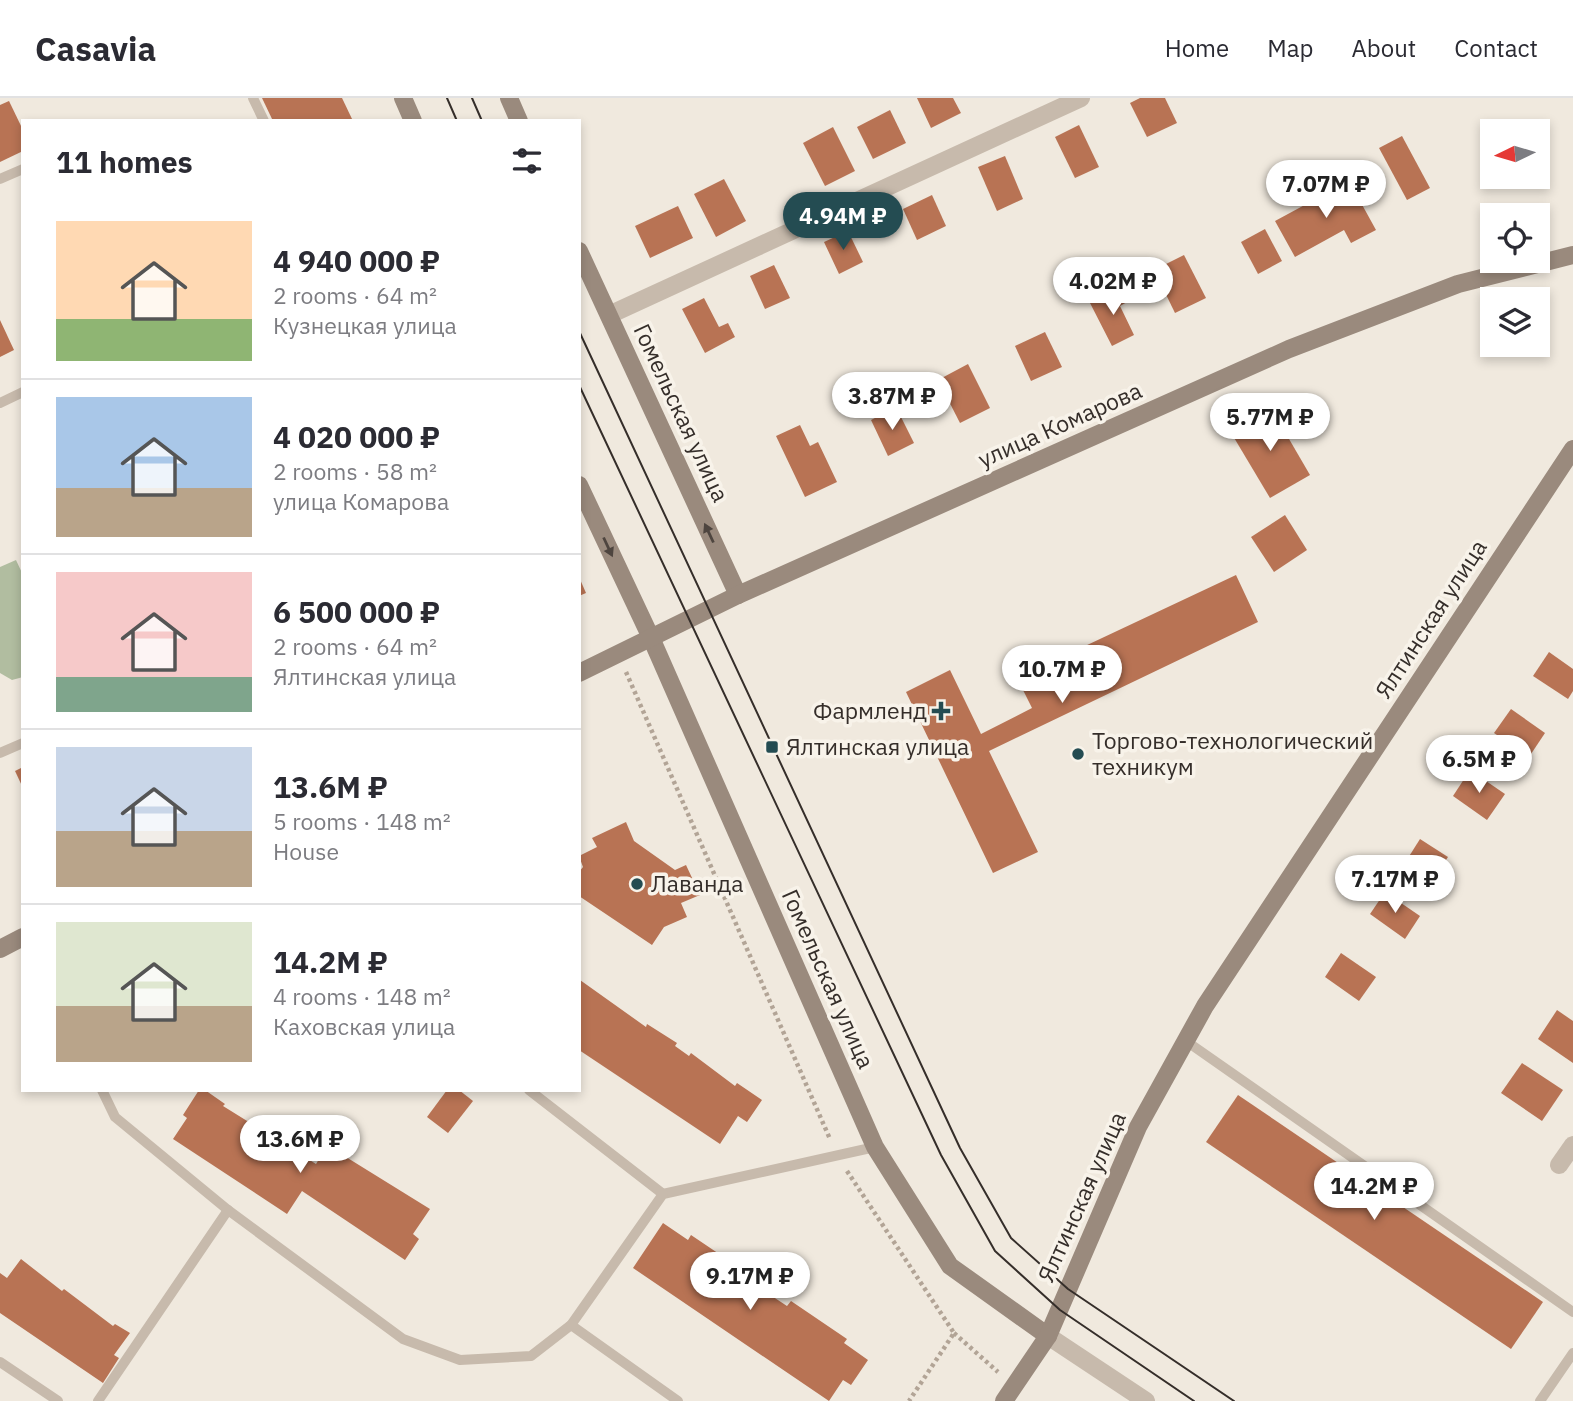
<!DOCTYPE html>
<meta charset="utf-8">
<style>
body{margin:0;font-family:"IBM Plex Sans",sans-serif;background:#f7f7f7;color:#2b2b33;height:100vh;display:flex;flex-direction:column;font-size:26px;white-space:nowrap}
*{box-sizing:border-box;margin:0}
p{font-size:23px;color:#7c7c81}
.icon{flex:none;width:38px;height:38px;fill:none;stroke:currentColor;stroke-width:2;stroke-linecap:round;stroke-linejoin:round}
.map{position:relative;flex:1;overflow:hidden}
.sheet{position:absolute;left:21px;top:21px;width:560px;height:973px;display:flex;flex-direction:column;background:#fff;border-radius:0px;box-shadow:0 4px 10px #0003}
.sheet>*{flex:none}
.needle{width:46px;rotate:265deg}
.fabs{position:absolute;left:1480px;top:21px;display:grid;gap:14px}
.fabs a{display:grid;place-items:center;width:70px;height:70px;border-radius:0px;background:#fff;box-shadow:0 4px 10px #0003;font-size:35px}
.price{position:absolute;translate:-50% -60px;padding:0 16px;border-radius:24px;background:#fff;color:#222;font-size:23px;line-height:46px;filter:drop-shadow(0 2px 4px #0008)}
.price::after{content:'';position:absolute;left:50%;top:42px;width:21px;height:16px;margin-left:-10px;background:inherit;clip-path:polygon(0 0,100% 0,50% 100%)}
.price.on{background:#244c52;color:#fff}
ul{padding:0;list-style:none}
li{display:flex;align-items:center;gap:21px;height:175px;padding:0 35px}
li+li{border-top:2px solid #e1e1e2}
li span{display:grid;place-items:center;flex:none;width:196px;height:140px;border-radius:0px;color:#555}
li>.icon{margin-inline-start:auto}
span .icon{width:84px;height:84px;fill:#fffc;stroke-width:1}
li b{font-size:30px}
h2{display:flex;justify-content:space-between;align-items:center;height:84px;padding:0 35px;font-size:30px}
header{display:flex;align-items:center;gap:42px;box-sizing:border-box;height:98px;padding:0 35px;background:#fff;border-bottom:2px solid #e1e1e2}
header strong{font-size:33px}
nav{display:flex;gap:38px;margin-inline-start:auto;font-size:24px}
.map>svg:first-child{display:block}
.green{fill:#b1bda0}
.building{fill:#b87354}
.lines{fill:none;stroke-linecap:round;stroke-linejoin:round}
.path{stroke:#b2a496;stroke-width:4.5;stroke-dasharray:3.5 3.5;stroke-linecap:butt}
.lane{stroke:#c7baac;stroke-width:10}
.street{stroke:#c7baac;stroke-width:18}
.secondary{stroke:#9a8a7d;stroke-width:18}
.tram{stroke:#352e2a;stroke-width:2}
.oneway{fill:#4e453f}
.poi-dot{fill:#244c52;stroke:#f8f3ea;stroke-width:2.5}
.labels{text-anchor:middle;stroke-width:7;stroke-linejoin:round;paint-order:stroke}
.street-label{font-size:23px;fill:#352e2a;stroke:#f8f3ea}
.poi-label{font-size:23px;fill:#352e2a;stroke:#f8f3ea;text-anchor:start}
</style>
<header>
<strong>Casavia</strong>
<nav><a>Home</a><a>Map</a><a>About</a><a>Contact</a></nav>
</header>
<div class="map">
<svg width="1573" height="1303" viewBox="0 0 1573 1303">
<rect width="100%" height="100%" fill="#f0e9de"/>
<polygon class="green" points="16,462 23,477 23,579 12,582 0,575 0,469"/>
<g class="building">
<polygon points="262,0 342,0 353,23 273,23"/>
<polygon points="917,0 953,0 961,15 931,30"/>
<polygon points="1140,0 1165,0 1177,25 1147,39 1130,5"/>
<polygon points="9,3 23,32 23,53 0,64 0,7"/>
<polygon points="890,12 906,45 873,61 857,29"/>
<polygon points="1079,27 1099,69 1075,80 1055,39"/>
<polygon points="833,29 855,73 825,88 803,45"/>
<polygon points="1402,38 1430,90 1407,102 1379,50"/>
<polygon points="1005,58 1023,101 997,113 978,69"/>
<polygon points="724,81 746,123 716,139 694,96"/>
<polygon points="1349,83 1376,132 1351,145 1344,132 1295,159 1275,123"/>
<polygon points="932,97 946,128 917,142 903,111"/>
<polygon points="678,108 693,140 650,160 635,128"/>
<polygon points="1265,131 1282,163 1258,176 1241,144"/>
<polygon points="848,133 863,164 839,176 824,144"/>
<polygon points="1184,157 1206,200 1175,215 1154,172"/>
<polygon points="774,167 790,200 765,211 750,178"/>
<polygon points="1120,190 1127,204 1120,208 1134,237 1112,248 1090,205"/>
<polygon points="704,200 719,229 728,225 735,239 705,255 682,211"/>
<polygon points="0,222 14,252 0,259"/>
<polygon points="1045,234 1062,269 1031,283 1015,248"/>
<polygon points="968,266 990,310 960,325 938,282"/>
<polygon points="896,309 914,345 888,358 871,322"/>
<polygon points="1271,310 1310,377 1270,400 1230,333"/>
<polygon points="800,327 810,348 818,344 837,384 805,399 776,338"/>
<polygon points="1285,417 1307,452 1274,474 1251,439"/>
<polygon points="1236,477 1258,524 989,653 1038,754 993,775 906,594 950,572 981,636 1032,610 1017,580"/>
<polygon points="579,479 586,495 579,498"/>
<polygon points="1549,554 1573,571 1573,593 1568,601 1533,578"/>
<polygon points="1511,611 1545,635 1529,659 1494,635"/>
<polygon points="23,669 23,690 15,673"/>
<polygon points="1470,672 1505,696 1487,722 1453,698"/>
<polygon points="626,724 634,743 675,772 686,767 700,797 681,805 687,819 664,829 652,847 579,798 579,774 583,769 579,758 597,749 592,740"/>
<polygon points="1420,741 1448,759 1435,778 1408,760"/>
<polygon points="1385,794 1420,818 1405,841 1370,816"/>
<polygon points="1341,855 1376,879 1359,903 1325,879"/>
<polygon points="580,882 646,929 647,926 677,945 675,948 689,958 691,955 735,988 737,985 762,1002 747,1024 738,1018 720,1046 579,952"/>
<polygon points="1557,912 1573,923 1573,965 1538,941"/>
<polygon points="1522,965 1563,992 1542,1023 1501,995"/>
<polygon points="199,992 205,992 225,1006 223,1008 316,1066 329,1045 347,1057 346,1059 430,1111 413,1136 419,1141 405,1162 302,1093 287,1116 173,1041 187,1020 183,1017"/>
<polygon points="447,992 459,992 473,1003 448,1035 427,1019"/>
<polygon points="1238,997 1543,1204 1511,1251 1206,1044"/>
<polygon points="663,1125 688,1142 691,1137 734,1166 731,1171 787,1208 791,1203 847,1241 844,1245 868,1262 851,1287 843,1282 829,1303 633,1170"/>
<polygon points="21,1161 62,1193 64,1191 113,1228 115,1226 130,1235 114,1257 119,1260 103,1285 0,1215 0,1175 7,1180"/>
</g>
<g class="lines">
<g class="path">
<polyline points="626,574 830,1041"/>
<polyline points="847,1073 954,1235 909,1303"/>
<polyline points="954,1235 998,1274"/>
</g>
<g class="lane">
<polyline points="253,0 264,23"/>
<polyline points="0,81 23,71"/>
<polyline points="0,305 23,294"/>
<polyline points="0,655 23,645"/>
<polyline points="1186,943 1573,1214"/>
<polyline points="102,992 115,1019 228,1112 403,1241 460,1262 531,1258 571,1227 663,1096 875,1049"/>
<polyline points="529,992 663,1096"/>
<polyline points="571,1227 678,1303"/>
<polyline points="0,1264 58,1303"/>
<polyline points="98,1303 228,1112"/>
<polyline points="1540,1303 1573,1255"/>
</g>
<g class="street">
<polyline points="609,217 1081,0"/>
<polyline points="1559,1067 1573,1047"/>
<polyline points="1048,1238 1146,1303"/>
</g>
<g class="secondary">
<polyline points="403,0 413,23"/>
<polyline points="509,0 519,23"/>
<polyline points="579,153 738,497"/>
<polyline points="579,387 652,542 875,1049 950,1168 1048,1238"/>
<polyline points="579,575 738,497 1289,251 1458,186 1573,157"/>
<polyline points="0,851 23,839"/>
<polyline points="1004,1303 1048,1238 1138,1029 1205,908 1573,351"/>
</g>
<g class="tram">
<polyline points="447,0 457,23"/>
<polyline points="472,0 482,23"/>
<polyline points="579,233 960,1050 1011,1140 1068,1191 1234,1303"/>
<polyline points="579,287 941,1057 995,1153 1060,1212 1194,1303"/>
</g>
</g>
<defs><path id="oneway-solid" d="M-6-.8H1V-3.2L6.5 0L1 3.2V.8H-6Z" transform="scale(1.75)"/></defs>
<g class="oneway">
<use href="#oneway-solid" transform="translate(709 435) rotate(-115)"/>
<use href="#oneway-solid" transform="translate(608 449) rotate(65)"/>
</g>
<g class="poi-dot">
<path d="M937.5 602.5h7v7h7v7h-7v7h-7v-7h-7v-7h7z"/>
<rect x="765" y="642" width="14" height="14" rx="3.5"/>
<circle cx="1078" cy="656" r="7"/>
<circle cx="637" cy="786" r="7"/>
</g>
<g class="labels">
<g class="street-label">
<text transform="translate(681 315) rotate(65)" y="8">Гомельская улица</text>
<text transform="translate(1060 327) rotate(-24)" y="8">улица Комарова</text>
<text transform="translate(1431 521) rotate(-57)" y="8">Ялтинская улица</text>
<text transform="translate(828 881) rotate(66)" y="8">Гомельская улица</text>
<text transform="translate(1082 1099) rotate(-66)" y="8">Ялтинская улица</text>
</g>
<g class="poi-label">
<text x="927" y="621" text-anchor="end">Фармленд</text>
<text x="1092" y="651">Торгово-технологический<tspan x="1092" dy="26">техникум</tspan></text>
<text x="786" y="657">Ялтинская улица</text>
<text x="651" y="794">Лаванда</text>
</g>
</g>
</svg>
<div class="fabs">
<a><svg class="needle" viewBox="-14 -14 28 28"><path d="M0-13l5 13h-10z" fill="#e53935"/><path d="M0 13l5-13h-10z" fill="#7c7c81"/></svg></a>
<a><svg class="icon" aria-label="locate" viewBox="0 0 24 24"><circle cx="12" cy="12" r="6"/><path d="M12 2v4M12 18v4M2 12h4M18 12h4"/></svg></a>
<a><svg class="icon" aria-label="layers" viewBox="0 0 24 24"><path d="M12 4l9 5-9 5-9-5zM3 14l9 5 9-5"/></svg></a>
</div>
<b class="price" style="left:1326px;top:122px">7.07M ₽</b>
<b class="price on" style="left:843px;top:154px">4.94M ₽</b>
<b class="price" style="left:1113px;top:219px">4.02M ₽</b>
<b class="price" style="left:892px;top:334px">3.87M ₽</b>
<b class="price" style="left:1270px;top:355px">5.77M ₽</b>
<b class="price" style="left:1062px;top:607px">10.7M ₽</b>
<b class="price" style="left:1479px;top:697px">6.5M ₽</b>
<b class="price" style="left:1395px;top:817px">7.17M ₽</b>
<b class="price" style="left:300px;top:1077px">13.6M ₽</b>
<b class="price" style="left:1374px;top:1124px">14.2M ₽</b>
<b class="price" style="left:750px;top:1214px">9.17M ₽</b>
<section class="sheet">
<h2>11 homes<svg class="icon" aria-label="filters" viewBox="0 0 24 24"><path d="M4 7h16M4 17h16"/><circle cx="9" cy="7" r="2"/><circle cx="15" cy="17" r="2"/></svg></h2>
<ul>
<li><span style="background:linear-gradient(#ffd9b3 70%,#8fb573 0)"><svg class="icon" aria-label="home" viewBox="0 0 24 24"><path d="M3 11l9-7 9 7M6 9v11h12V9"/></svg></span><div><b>4 940 000 ₽</b><p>2 rooms · 64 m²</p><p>Кузнецкая улица</p></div></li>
<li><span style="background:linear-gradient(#a9c7e8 65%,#b9a48a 0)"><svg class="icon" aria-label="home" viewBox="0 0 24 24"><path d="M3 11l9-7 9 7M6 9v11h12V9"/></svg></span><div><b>4 020 000 ₽</b><p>2 rooms · 58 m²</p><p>улица Комарова</p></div></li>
<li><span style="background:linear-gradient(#f6c9c9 75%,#7fa58c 0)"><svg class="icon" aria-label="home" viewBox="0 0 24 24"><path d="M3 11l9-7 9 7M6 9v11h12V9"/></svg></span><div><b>6 500 000 ₽</b><p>2 rooms · 64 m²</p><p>Ялтинская улица</p></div></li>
<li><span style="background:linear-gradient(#c9d6e8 60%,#b9a48a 0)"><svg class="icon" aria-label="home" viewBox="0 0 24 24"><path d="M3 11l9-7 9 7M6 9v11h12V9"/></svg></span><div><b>13.6M ₽</b><p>5 rooms · 148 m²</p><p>House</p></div></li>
<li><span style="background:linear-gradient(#dfe7d0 60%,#b9a48a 0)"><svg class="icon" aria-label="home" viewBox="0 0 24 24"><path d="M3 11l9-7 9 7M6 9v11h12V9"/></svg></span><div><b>14.2M ₽</b><p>4 rooms · 148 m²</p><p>Каховская улица</p></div></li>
</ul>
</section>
</div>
